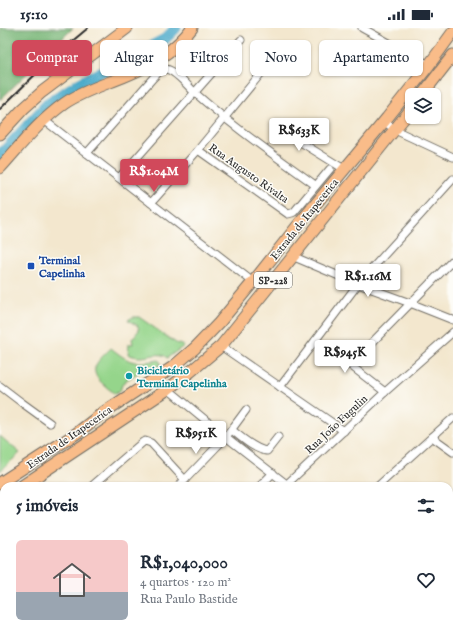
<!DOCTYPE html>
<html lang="pt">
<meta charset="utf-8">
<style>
body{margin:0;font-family:"IM FELL English",serif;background:#f2f2f3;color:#1f2937;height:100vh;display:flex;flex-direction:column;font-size:15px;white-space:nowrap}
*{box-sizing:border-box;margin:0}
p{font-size:13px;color:#747a83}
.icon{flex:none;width:22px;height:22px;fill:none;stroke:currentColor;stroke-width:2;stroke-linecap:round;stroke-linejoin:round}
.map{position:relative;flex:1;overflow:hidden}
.sheet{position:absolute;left:0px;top:454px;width:453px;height:156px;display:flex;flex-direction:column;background:#fff;border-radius:12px 12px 0 0;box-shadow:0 1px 3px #0004}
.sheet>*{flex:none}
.top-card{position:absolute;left:12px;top:12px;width:429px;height:36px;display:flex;gap:8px}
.tools{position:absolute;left:405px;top:60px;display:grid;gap:8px}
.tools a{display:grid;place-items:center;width:36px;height:36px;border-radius:6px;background:#fff;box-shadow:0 1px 3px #0004;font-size:20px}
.price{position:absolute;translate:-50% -34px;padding:0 9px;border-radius:4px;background:#fff;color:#222;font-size:13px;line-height:26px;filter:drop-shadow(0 1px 2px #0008)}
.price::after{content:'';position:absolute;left:50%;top:24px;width:12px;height:9px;margin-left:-6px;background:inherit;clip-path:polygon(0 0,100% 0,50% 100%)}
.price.selected{background:#d1495b;color:#fff}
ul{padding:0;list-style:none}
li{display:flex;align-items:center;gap:12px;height:100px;padding:0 16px}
li span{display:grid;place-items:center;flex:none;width:112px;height:80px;border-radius:6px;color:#555}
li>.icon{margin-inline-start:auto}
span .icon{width:48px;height:48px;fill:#fffc;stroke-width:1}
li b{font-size:17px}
h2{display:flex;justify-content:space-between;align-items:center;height:48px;padding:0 16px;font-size:17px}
.tag{padding:0 14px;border-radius:6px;background:#fff;box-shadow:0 1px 3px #0004;font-size:14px;line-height:36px}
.tag.selected{background:#d1495b;color:#fff}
.status{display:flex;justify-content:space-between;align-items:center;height:28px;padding:0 20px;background:#fff;direction:ltr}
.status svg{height:11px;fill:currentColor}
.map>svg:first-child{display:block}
.green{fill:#95d58b;stroke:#60805b}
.forest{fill:#78b677;stroke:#527051}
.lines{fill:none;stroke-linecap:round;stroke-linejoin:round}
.river{stroke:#4aa9c9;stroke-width:11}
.street-casing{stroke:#716d64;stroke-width:9}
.secondary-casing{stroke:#716d64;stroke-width:12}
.primary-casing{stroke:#716d64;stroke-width:13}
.street{stroke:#fff;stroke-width:7}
.secondary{stroke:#fde4d0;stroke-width:10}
.primary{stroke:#f9bc89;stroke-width:11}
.rail{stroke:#2b2b2b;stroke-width:2}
.transit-dot{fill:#1a4fb4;stroke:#fdfcf7;stroke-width:1.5}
.culture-dot{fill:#0f9aa8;stroke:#fdfcf7;stroke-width:1.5}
.labels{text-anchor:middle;stroke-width:3;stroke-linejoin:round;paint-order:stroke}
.shield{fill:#fdfcf7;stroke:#6a6a68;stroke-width:1}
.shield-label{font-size:10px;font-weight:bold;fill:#2b2b2b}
.street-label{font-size:11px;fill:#2b2b2b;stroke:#fdfcf7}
.transit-label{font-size:11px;font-weight:bold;fill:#164399;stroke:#fdfcf7;text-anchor:start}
.culture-label{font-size:11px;font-weight:bold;fill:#0d838f;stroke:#fdfcf7;text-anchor:start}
</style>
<div class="status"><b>15:10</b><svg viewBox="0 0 49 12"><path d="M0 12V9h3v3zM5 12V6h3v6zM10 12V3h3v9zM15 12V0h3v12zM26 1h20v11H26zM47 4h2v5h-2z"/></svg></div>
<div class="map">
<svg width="453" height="610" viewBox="0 0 453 610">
<rect width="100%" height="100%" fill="#fdfcf7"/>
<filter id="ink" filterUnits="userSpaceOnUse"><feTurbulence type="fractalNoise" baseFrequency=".025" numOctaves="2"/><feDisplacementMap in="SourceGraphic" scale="8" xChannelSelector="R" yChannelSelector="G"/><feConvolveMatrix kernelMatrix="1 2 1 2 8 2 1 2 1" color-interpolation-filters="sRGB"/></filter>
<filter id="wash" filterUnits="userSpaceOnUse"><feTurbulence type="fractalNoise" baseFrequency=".012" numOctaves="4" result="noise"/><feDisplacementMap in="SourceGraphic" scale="16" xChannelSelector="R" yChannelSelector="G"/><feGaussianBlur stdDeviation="0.9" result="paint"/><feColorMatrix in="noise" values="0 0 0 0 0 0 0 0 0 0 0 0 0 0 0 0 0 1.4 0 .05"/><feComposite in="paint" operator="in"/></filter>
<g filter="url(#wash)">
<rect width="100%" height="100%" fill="#f3e7ce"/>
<g class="green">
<path d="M 133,289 L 139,289 L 176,315 L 184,318 L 167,330 C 161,323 149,329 141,329 C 136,329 132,328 128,326 L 129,316 L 133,316 L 132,311 L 139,302 L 138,298 L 128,292 Z"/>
<path d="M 111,320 C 131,336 134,336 159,332 L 161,336 L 153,341 L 144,341 L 125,353 L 122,357 L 120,363 L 115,366 C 107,359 90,349 96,337 C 99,331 107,324 111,320 Z"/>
<polygon points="0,408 20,425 0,443"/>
</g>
<polygon class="forest" points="0,0 73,0 0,72"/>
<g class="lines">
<polyline class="river" points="0,127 49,74 78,56 165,11 176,0"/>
</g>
</g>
<g filter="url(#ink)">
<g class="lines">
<defs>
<g id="street">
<polyline points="362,0 429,37"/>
<polyline points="44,92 253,254"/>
<polyline points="384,93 395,102 453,129"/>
<polyline points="278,100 344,141"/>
<polyline points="198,122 288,186 292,185 294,184 330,141"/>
<path d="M 87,125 L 153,50 L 159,44 L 166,41 C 176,43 187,57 194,64 C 232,98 274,127 315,157"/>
<polyline points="119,150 241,12"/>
<polyline points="151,175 198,122 267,38"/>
<polyline points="292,228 358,256 410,275 453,292"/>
<polyline points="315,313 350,337 385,364"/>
<polyline points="221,318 344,403"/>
<polyline points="350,337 453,232"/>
<polyline points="0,358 21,374 50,395"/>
<polyline points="280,359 358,256 453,151"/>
<polyline points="168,361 226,409 289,458"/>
<path d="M 232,402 C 241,409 255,422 267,423 L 278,409"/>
<polyline points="432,409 453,424"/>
<polyline points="287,456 385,364 453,304"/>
<polyline points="92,458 143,414 145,413 151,415 185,452"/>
<polyline points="179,458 226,409 246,382"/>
<polyline points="260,458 273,445"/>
<polyline points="378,458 453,390"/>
<polyline points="449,514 453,516"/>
<polyline points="449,547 453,543"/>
<polyline points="0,555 4,552"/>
<polyline points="449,576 453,579"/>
<polyline points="449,592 453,586"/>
<polyline points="26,610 30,606"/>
<polyline points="107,610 112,606"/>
<polyline points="188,610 192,606"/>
<polyline points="273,610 277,606"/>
<polyline points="349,610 352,606"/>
<polyline points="436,610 439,606"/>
</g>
<polyline id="secondary" points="148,606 152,610"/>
<g id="primary">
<polyline points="422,67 453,27"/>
<polyline points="0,106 23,81 42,64 127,0"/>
<path d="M 0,140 C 20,118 39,93 65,75 C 83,63 103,57 123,49 C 150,38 174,24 192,0"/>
<polyline points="0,455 77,405 104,384 173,339 195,320 219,295 253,254 299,196 387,90 429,37 453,4"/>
<polyline points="22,458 168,361 190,344 221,318 412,80"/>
<polyline points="0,474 4,471"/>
</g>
</defs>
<use href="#street" class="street-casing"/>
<use href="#secondary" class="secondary-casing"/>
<use href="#primary" class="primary-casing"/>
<use href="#street" class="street"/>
<use href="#secondary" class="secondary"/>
<use href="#primary" class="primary"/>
<polyline class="rail" points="0,81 51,31 88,0"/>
</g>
</g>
<rect class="transit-dot" x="27" y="234" width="8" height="8" rx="2"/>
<circle class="culture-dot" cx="129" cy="348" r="4"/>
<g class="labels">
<rect class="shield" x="254" y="244" width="38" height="16" rx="3"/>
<g class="shield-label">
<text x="273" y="256">SP-228</text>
</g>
<g class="street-label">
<text transform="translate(249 145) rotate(35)" y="4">Rua Augusto Rivalta</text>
<text transform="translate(304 191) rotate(-51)" y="4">Estrada de Itapecerica</text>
<text transform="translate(336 396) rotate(-43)" y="4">Rua João Fugulin</text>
<text transform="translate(69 409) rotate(-35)" y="4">Estrada de Itapecerica</text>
</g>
<g class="transit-label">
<text x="39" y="236">Terminal<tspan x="39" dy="13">Capelinha</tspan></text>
</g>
<g class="culture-label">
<text x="137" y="346">Bicicletário<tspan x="137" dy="13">Terminal Capelinha</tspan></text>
</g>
</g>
</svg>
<div class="tools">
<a><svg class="icon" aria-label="layers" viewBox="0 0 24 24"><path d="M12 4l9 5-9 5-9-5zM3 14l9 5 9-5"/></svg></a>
</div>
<b class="price" style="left:299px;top:124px">R$633K</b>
<b class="price selected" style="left:154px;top:165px">R$1.04M</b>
<b class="price" style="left:368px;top:270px">R$1.16M</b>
<b class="price" style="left:345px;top:346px">R$945K</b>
<b class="price" style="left:196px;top:427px">R$951K</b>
<div class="top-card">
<a class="tag selected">Comprar</a>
<a class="tag">Alugar</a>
<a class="tag">Filtros</a>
<a class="tag">Novo</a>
<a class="tag">Apartamento</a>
</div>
<section class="sheet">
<h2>5 imóveis<svg class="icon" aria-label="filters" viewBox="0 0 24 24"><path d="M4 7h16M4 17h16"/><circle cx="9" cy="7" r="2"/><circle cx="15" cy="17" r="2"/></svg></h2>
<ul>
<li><span style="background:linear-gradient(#f6c9c9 65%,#9aa5b1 0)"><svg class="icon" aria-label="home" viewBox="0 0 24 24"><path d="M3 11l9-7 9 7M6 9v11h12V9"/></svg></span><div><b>R$1,040,000</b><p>4 quartos · 120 m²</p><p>Rua Paulo Bastide</p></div><svg class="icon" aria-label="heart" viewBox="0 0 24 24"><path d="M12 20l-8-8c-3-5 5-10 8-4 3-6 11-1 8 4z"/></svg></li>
</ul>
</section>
</div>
